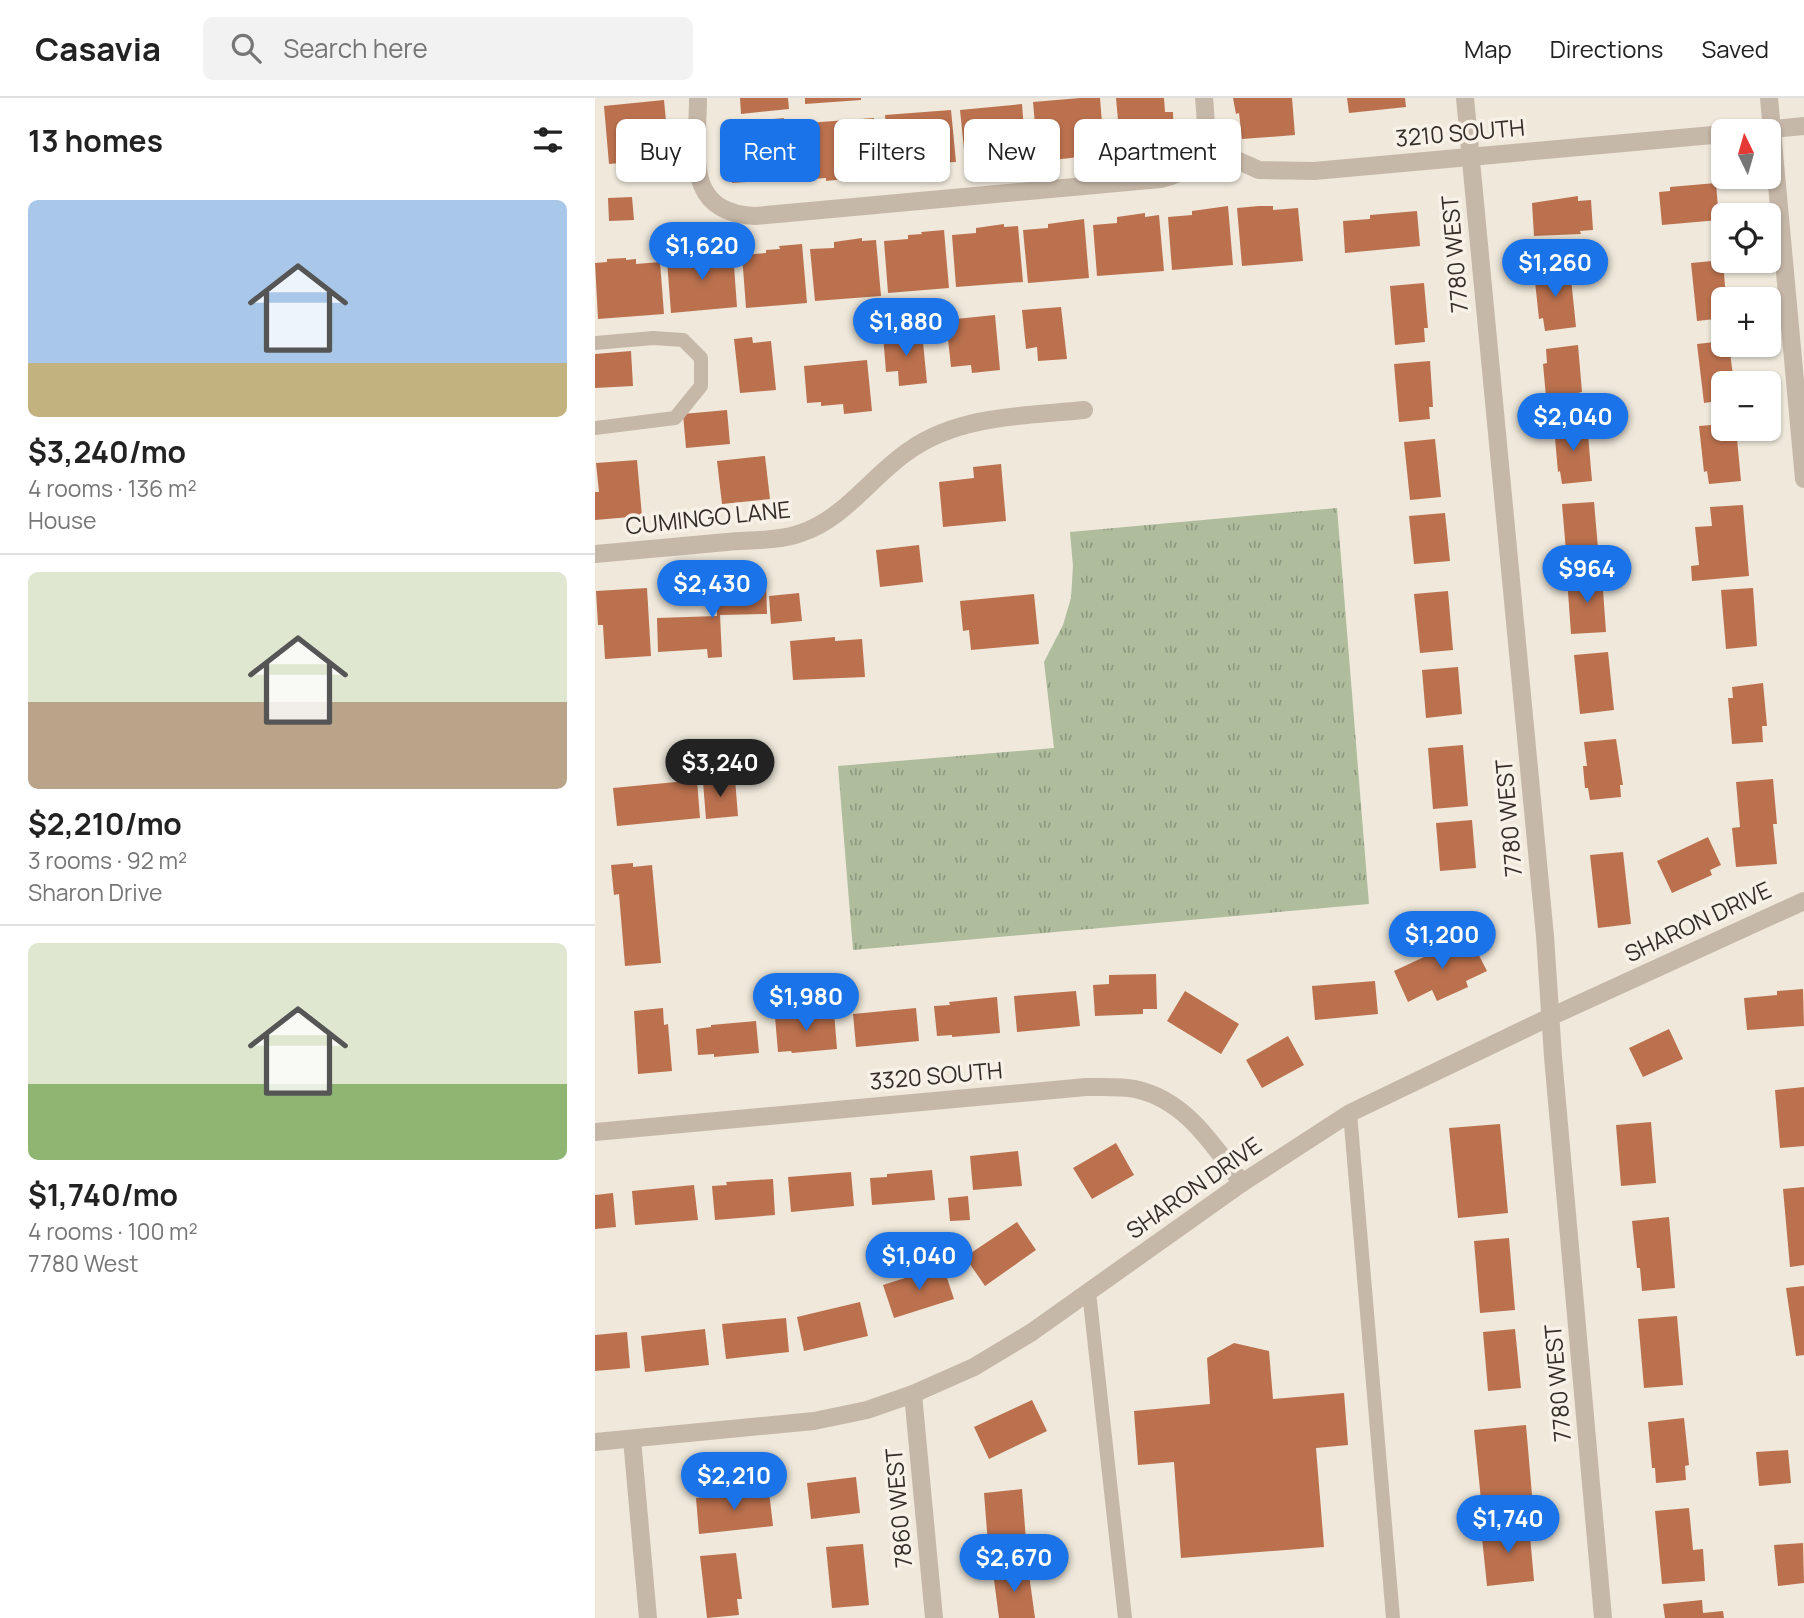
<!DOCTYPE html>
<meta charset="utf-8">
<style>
body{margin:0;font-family:Manrope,sans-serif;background:#f2f2f2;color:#222;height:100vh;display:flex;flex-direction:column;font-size:26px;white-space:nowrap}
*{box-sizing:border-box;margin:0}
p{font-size:23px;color:#767676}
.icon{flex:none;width:38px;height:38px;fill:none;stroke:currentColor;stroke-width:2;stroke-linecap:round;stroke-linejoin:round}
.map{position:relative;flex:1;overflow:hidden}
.side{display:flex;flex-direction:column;background:#fff;width:595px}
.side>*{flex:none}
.banner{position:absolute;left:21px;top:21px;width:665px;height:63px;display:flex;gap:14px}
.needle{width:46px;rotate:355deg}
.buttons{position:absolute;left:1116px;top:21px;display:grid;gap:14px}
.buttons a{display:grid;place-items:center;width:70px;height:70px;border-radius:10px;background:#fff;box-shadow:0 2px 5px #0004;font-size:35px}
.price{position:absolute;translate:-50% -60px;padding:0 16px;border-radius:24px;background:#1a73e8;color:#fff;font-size:23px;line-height:46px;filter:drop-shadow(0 2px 4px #0008)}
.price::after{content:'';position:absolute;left:50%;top:42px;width:21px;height:16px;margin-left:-10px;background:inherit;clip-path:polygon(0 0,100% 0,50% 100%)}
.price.selected{background:#222;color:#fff}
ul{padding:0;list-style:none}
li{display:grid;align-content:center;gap:14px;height:371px;padding:0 28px}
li+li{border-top:2px solid #e0e0e0}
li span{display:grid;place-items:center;height:217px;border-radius:10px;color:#555}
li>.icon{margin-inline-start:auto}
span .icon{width:126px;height:126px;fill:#fffc;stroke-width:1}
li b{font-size:30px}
h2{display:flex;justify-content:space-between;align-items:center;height:84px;padding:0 28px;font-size:30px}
.chip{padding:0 24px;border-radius:10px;background:#fff;box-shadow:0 2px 5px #0004;font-size:24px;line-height:63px}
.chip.selected{background:#1a73e8;color:#fff}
header{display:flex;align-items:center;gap:42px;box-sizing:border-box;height:98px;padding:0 35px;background:#fff;border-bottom:2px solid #e0e0e0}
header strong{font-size:33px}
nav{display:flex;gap:38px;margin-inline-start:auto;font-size:24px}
.search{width:490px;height:63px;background:#f2f2f2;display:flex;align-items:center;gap:18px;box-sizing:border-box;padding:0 24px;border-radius:10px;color:#767676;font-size:26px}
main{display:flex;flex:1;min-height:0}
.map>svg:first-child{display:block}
.grass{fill:url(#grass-tufts)}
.building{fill:#bb714e}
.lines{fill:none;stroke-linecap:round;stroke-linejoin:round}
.lane{stroke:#c6b8a8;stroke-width:14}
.street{stroke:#c6b8a8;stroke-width:18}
.labels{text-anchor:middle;stroke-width:7;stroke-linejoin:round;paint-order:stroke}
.street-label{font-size:23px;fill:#342d28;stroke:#f7f1e7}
</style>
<header>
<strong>Casavia</strong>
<div class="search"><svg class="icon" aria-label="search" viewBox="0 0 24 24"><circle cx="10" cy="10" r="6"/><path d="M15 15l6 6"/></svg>Search here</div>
<nav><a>Map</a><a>Directions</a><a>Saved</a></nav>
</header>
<main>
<section class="side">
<h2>13 homes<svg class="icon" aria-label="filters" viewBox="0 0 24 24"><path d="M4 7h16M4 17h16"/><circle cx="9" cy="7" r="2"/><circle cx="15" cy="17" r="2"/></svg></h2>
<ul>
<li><span style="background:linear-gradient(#a9c7e8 75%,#c2b280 0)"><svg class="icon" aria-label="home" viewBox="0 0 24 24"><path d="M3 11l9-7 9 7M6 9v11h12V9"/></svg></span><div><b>$3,240/mo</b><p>4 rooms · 136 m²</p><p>House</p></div></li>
<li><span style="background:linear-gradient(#dfe7d0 60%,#b9a48a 0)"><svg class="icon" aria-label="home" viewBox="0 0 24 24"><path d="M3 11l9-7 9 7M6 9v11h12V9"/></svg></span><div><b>$2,210/mo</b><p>3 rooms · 92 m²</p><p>Sharon Drive</p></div></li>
<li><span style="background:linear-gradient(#dfe7d0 65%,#8fb573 0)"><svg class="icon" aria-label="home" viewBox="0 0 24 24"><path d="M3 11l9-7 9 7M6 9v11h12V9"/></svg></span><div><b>$1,740/mo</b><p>4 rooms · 100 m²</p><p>7780 West</p></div></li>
</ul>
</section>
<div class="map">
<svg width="1209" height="1520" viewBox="0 0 1209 1520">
<defs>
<pattern id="grass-tufts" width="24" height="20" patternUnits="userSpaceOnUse" patternTransform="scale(1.75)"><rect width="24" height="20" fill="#afbd9d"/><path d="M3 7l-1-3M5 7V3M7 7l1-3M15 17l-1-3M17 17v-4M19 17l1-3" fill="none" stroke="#8f9a80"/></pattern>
</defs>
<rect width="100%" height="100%" fill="#efe8db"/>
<polygon class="grass" points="742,410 774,806 258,852 243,668 459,650 449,564 468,527 476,500 478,468 475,434"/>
<g class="building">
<polygon points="145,0 193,0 194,11 146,16"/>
<polygon points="210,0 266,0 266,2 210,6"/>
<polygon points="485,0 505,0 509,50 485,52 485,58 476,60 457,62 457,59 443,60 438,4"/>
<polygon points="521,0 569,0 570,14 578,14 579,50 526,55"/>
<polygon points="638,0 697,0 700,37 647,41 644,15 641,16"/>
<polygon points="752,0 810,0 811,9 754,15"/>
<polygon points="69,2 74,55 49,57 49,60 36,61 37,64 14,66 9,8"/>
<polygon points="427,6 431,58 406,60 407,64 393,65 394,68 371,70 365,12"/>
<polygon points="356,12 361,64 337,65 337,71 327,71 328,74 295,73 290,17"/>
<polygon points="189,20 195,81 137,85 136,63 138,63 137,49 139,49 137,25"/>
<polygon points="279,20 283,71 259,73 259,79 250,81 231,83 231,80 217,81 212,25"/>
<polygon points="1121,85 1124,122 1067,127 1064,94 1075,93 1075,89"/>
<polygon points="983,98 983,103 996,102 998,132 985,133 986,136 939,138 937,105"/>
<polygon points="37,99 39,122 14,123 13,100"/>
<polygon points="633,108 638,167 577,172 573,119 597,117 597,113"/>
<polygon points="664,108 678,108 678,112 703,110 708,163 647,168 642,110"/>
<polygon points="822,113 825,148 750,155 748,123 775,121 775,117"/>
<polygon points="550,115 550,119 564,117 569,173 502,178 498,127 522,125 522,119"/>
<polygon points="489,121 494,180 433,185 428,132 453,130 453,126"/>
<polygon points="409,126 409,129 423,128 428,184 361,189 357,137 381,135 381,130"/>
<polygon points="349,132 354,190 293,195 289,143 313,141 313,137 327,136 326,134"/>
<polygon points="267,140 267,143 281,142 286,198 220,203 215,151 239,150 239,144"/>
<polygon points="207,146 212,205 151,210 147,157 171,155 171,152 185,151 184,148"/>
<polygon points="124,152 124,155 138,154 142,209 76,215 72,163 96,161 95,156"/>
<polygon points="31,160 31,162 41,161 41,166 65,164 69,216 3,221 0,165 12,164 12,161"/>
<polygon points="1128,162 1131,201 1129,201 1129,220 1102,223 1096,165"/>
<polygon points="975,171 981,229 950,233 948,220 944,221 939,174"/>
<polygon points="829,185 833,230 829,230 830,244 800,247 795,188"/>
<polygon points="466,209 472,261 443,263 442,249 431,251 427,212"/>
<polygon points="400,217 405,272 377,275 376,267 356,269 351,222"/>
<polygon points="327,234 332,285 304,288 303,273 291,274 288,237"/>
<polygon points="157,239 158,245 176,243 181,292 145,295 139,241"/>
<polygon points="1129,243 1129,247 1134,247 1139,285 1129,285 1129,302 1109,305 1102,246"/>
<polygon points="983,247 987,294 983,295 984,306 952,310 948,266 952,265 951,251"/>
<polygon points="36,253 38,288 0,290 0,256"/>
<polygon points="272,262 277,313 249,316 248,306 226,308 226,304 212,305 209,268"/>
<polygon points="835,263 838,309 834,309 835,321 804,324 799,266"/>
<polygon points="132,312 135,346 91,350 88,316"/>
<polygon points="992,325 997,383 967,386 965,373 963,374 959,329"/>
<polygon points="1129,326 1129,331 1138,331 1139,341 1142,341 1146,383 1114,386 1112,373 1109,374 1104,328"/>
<polygon points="840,341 846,399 815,402 809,344"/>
<polygon points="170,358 175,401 127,406 122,363"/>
<polygon points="42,362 47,418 0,422 0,394 4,394 1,365"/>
<polygon points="406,366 411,423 348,429 344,384 379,380 378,369"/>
<polygon points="999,404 1004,462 972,465 967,406"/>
<polygon points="1148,407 1154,478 1097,483 1096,468 1104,467 1100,429 1117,428 1115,409"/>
<polygon points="850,415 855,463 819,466 814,418"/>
<polygon points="324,447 328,484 285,489 281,452"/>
<polygon points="1007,478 1011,534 976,536 972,480"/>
<polygon points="171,484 172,516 125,517 127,559 113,560 112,551 63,554 62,520 122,518 121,485"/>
<polygon points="52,490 56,558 10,561 8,527 3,527 1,493"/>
<polygon points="1158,490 1162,548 1131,551 1126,492"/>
<polygon points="853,493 858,552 825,555 819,496"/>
<polygon points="204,495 207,523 176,526 174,498"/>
<polygon points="439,496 444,546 376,552 374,532 368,533 365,503"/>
<polygon points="240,539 240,543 267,541 270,579 198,582 195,543"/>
<polygon points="1013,554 1019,612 985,616 979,557"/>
<polygon points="863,569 867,616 831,620 827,572"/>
<polygon points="1168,585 1172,628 1167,628 1168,644 1137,646 1133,600 1138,600 1137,589"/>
<polygon points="1021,641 1028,687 1025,687 1026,699 995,702 993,690 990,690 988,668 992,668 989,644"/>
<polygon points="868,647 873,708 838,711 833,650"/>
<polygon points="140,681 143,718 111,721 108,684"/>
<polygon points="1178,681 1182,726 1178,726 1182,766 1141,769 1137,730 1145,729 1141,684"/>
<polygon points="102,682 105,720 22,728 18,690"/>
<polygon points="877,722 881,770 845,773 841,725"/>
<polygon points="1113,739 1126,767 1115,772 1117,777 1077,795 1062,763"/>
<polygon points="1028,754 1036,826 1003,830 995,757"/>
<polygon points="38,765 38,769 57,767 66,865 30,868 24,796 19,797 16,767"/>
<polygon points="874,838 892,873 871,883 873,889 842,903 837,892 813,904 799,873"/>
<polygon points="561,876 562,911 548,911 548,916 500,918 498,887 514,886 514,877"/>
<polygon points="780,883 783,916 720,922 717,888"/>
<polygon points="1208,891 1209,928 1152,932 1149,900 1182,897 1182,893"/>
<polygon points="481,893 485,928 422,934 419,898"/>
<polygon points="590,893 644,926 626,956 572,923"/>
<polygon points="402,899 405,935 357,939 357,937 342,938 339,908 355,907 354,904"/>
<polygon points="68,910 69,927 73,926 77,973 43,976 39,913"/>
<polygon points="321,910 324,943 261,949 258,916"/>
<polygon points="239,914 242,951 197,955 196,953 183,954 180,919"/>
<polygon points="161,923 164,955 119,959 119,956 103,957 101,931 116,929 116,927"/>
<polygon points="1074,931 1088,961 1048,979 1034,950"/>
<polygon points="693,938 709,967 667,990 651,962"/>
<polygon points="1209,989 1209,1048 1185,1050 1180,992"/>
<polygon points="1056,1024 1061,1085 1026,1088 1021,1027"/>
<polygon points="905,1026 913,1115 863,1120 854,1030"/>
<polygon points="521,1045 539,1077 497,1101 478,1070"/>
<polygon points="423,1053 427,1088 378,1092 375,1058"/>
<polygon points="337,1072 340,1102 277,1107 275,1080 292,1079 292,1076"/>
<polygon points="256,1074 259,1108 196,1114 193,1079"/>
<polygon points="178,1081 180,1117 120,1122 117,1088 132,1087 131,1084"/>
<polygon points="99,1087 103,1122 40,1127 37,1093"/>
<polygon points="1209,1089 1209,1167 1195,1169 1188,1091"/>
<polygon points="18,1095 21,1129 0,1131 0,1097"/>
<polygon points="373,1098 375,1122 355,1123 353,1100"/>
<polygon points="1074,1119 1080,1190 1047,1193 1045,1170 1042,1170 1037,1123"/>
<polygon points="422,1124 441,1152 390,1188 370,1159"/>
<polygon points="914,1140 920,1212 885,1215 879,1143"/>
<polygon points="348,1168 359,1201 299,1220 288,1187"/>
<polygon points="1209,1188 1209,1257 1201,1258 1191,1190"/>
<polygon points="265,1204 273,1238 209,1253 202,1219"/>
<polygon points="1082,1218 1088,1287 1049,1290 1043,1221"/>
<polygon points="191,1220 194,1254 131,1261 127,1226"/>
<polygon points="110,1231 114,1267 50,1274 46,1238"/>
<polygon points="920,1231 926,1290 893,1293 888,1234"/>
<polygon points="32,1234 35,1270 0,1273 0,1237"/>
<polygon points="639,1245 674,1253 678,1301 749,1295 753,1347 721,1350 729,1449 586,1460 579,1364 543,1367 539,1313 615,1306 612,1260"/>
<polygon points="437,1302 452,1333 394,1361 379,1329"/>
<polygon points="1089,1320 1094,1367 1090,1368 1091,1382 1061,1385 1060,1370 1057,1370 1053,1324"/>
<polygon points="931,1327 937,1397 886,1402 879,1332"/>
<polygon points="1193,1352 1196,1385 1164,1388 1161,1354"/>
<polygon points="261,1379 265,1415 216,1421 212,1385"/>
<polygon points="427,1391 431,1442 393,1446 389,1395"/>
<polygon points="174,1393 178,1428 104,1436 101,1400"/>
<polygon points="1094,1410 1098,1452 1108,1451 1110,1483 1067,1486 1060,1413"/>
<polygon points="934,1426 939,1483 892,1488 886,1430"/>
<polygon points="1208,1445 1209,1485 1183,1488 1179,1447"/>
<polygon points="268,1446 274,1507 237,1510 231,1449"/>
<polygon points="141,1455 147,1501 142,1501 144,1517 112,1520 105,1458"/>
<polygon points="433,1469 440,1520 404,1520 398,1474"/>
<polygon points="1107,1502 1108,1515 1128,1513 1129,1520 1070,1520 1068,1506"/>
</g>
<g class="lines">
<g class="lane">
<polyline points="0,245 58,240 88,242 106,260 106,288 80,320 0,330"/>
<polyline points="755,1015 798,1520"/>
<polyline points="494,1194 530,1520"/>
</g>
<g class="street">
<path d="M 103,0 C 103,54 87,114 160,118 L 566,81 C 614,70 613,42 609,0"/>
<polyline points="870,0 950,838 958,959 1008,1520"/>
<polyline points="1174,0 1209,381"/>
<polyline points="1156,33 1209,28"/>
<polyline points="610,48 664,72 719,73 1129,36"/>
<path d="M 0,456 C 44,452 88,448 132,444 C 156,442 184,443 206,435 C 251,420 277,377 315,352 C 365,317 430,318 489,312"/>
<path d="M 0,1034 L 491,989 C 507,989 525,988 540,991 C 591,1002 617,1046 647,1085"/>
<polyline points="318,1296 339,1520"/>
<polyline points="37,1341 53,1520"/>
<polyline points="0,1344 219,1323 272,1312 318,1296 379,1269 437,1234 647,1085 755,1015 955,919 1209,803"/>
</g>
</g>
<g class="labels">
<g class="street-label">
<text transform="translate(865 35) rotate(-5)" y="8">3210 SOUTH</text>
<text transform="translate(860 156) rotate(-95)" y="8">7780 WEST</text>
<text transform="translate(113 420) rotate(-6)" y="8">CUMINGO LANE</text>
<text transform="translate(914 720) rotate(-95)" y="8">7780 WEST</text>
<text transform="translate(1103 824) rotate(-25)" y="8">SHARON DRIVE</text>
<text transform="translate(341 978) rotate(-5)" y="8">3320 SOUTH</text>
<text transform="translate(599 1090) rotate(-35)" y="8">SHARON DRIVE</text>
<text transform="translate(963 1285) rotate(-95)" y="8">7780 WEST</text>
<text transform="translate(304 1410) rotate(-95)" y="8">7860 WEST</text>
</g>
</g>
</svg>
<div class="buttons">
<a><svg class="needle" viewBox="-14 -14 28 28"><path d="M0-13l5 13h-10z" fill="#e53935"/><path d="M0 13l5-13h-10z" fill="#767676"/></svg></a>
<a><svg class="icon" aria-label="locate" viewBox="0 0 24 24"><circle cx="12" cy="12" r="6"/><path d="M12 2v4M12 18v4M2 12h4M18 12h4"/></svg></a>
<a>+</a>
<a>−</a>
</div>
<b class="price" style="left:107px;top:184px">$1,620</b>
<b class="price" style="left:960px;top:201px">$1,260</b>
<b class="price" style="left:311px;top:260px">$1,880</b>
<b class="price" style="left:978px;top:355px">$2,040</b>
<b class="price" style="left:992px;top:507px">$964</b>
<b class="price" style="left:117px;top:522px">$2,430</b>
<b class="price selected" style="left:125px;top:701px">$3,240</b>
<b class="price" style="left:847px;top:873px">$1,200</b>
<b class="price" style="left:211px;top:935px">$1,980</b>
<b class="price" style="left:324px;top:1194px">$1,040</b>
<b class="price" style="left:139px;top:1414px">$2,210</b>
<b class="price" style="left:913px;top:1457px">$1,740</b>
<b class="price" style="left:419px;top:1496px">$2,670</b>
<div class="banner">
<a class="chip">Buy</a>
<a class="chip selected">Rent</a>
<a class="chip">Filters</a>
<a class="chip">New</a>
<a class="chip">Apartment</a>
</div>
</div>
</main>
